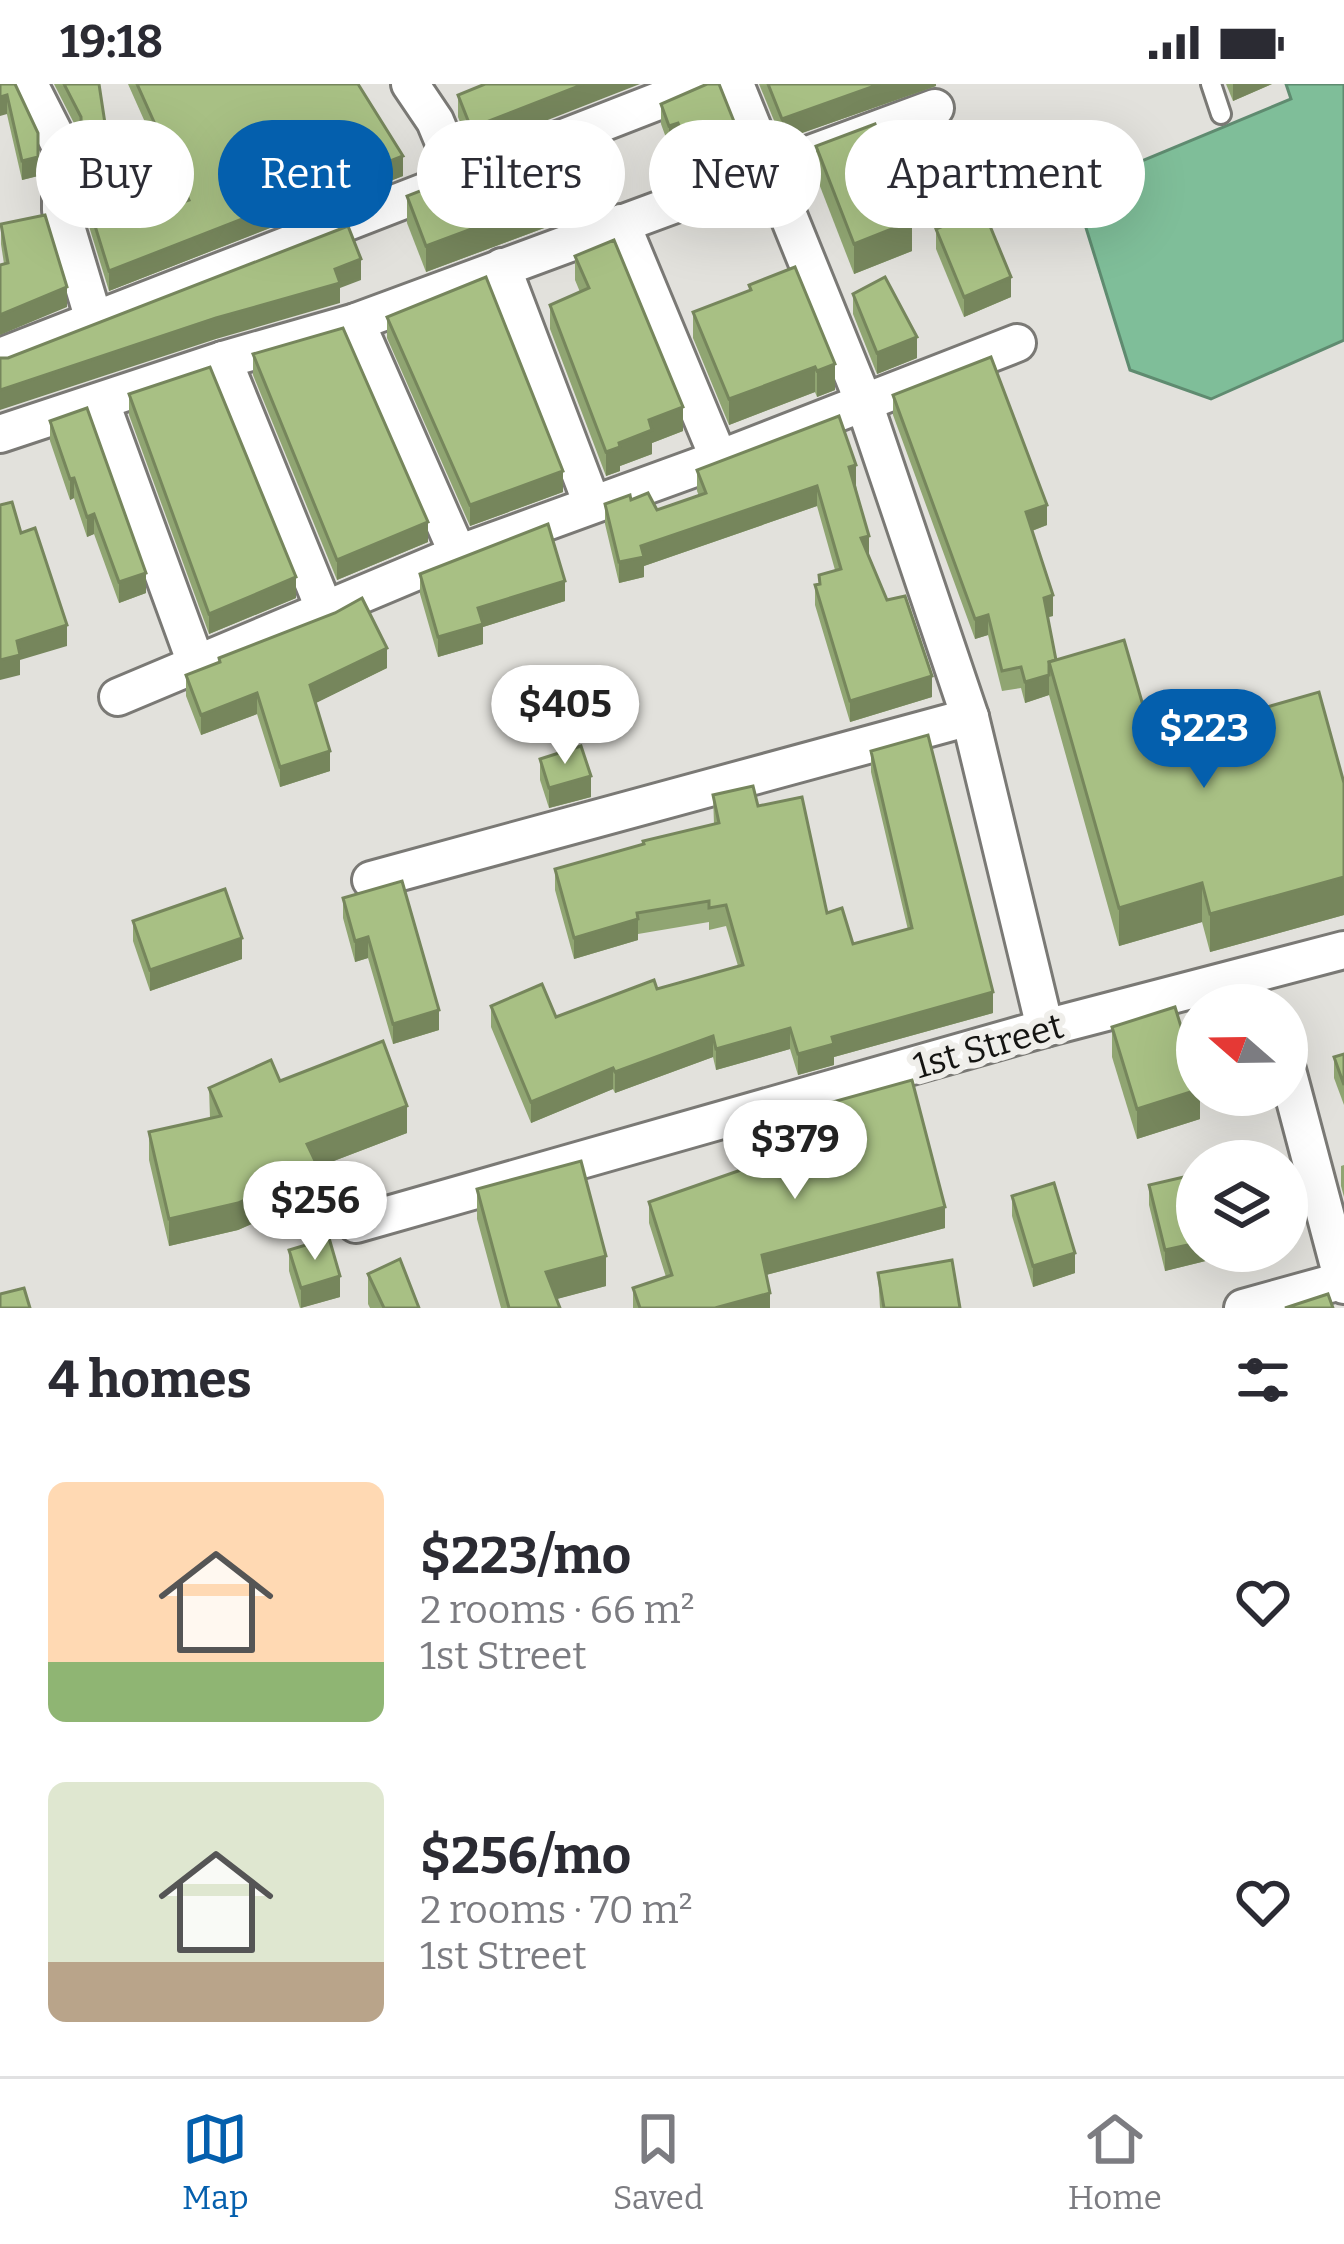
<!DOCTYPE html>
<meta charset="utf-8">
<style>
body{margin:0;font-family:Bitter,serif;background:#f7f7f7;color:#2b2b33;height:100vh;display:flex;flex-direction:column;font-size:45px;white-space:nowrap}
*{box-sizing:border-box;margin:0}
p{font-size:39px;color:#7c7c81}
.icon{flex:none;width:66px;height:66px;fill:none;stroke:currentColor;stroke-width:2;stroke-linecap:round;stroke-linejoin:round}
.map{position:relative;height:1224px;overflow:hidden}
.details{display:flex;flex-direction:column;background:#fff;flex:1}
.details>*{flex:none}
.guide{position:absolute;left:36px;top:36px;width:1272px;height:108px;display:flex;gap:24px}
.needle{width:78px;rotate:290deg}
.buttons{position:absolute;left:1176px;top:900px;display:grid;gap:24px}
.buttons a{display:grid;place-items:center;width:132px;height:132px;border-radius:50%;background:#fff;box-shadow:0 12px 48px #0002;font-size:60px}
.price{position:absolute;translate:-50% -102px;padding:0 27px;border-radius:42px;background:#fff;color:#222;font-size:39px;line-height:78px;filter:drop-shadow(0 3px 6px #0008)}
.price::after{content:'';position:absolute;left:50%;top:72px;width:36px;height:27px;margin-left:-18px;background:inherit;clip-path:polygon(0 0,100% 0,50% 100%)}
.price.selected{background:#045fad;color:#fff}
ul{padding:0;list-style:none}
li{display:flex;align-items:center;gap:36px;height:300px;padding:0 48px}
li span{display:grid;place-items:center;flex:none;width:336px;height:240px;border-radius:18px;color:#555}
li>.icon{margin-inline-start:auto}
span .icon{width:144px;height:144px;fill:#fffc;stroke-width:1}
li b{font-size:51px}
h2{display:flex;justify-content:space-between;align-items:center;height:144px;padding:0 48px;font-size:51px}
.pill{padding:0 42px;border-radius:54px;background:#fff;box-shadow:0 12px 48px #0002;font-size:42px;line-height:108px}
.pill.selected{background:#045fad;color:#fff}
.status{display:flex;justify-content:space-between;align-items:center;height:84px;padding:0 60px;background:#fff;direction:ltr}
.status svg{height:33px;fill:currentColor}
.menu{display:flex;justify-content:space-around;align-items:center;height:168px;border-top:3px solid #e1e1e2;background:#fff;font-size:33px;color:#7c7c81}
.menu a{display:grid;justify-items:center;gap:6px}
.menu .selected{color:#045fad}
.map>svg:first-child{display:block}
.water{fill:#7fbe99;stroke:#5f8b70;stroke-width:3}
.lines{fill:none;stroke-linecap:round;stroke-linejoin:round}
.service-casing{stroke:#7a7975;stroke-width:24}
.minor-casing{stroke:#7a7975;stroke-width:42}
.service{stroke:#fff;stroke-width:18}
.minor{stroke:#fff;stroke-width:36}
.wall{fill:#90a572}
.shaded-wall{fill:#76865c}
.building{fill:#a8c084;stroke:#76865c;stroke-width:3}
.labels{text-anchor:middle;stroke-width:12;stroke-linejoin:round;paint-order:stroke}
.street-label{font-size:36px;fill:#141412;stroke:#efeeea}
</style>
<div class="status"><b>19:18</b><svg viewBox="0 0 49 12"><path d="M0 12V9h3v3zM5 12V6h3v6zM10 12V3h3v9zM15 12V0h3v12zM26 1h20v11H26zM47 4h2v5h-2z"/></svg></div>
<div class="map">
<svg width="1344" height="1224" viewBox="0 0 1344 1224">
<rect width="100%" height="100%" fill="#e2e1dc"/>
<polygon class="water" points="1286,0 1344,0 1344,256 1211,315 1130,286 1074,105 1291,15"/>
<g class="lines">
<defs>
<polyline id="service" points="1211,0 1221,30"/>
<g id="minor">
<polyline points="29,0 61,63 61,126 94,236"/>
<polyline points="410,0 435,37 458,92"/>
<polyline points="735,0 863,316 970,633 1045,944"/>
<polyline points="621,139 719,375"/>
<polyline points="502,183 592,420"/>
<polyline points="356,238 458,470"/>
<polyline points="0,273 702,0"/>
<polyline points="223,276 326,529"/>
<polyline points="101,319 197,582"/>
<polyline points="0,350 223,276 356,238 935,24"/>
<polyline points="118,613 458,470 719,375 1017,259"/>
<polyline points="371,796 970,633"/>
<polyline points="1287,986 1344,1201"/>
<polyline points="356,1140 1045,944 1344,866"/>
<polyline points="1243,1224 1344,1196"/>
</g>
</defs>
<use href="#service" class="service-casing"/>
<use href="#minor" class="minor-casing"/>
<use href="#service" class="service"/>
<use href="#minor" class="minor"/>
</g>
<g class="wall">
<polygon points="0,0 15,0 38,92 22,96"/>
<polygon points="54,0 99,0 120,138 181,119 128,0 358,0 403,92 109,207 83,123 81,53"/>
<polygon points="485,0 471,66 458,33 458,11"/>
<polygon points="759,0 936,0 936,2 782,56"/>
<polygon points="1226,0 1272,0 1233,17"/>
<polygon points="661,20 739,71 689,88 678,59 669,62 661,40"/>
<polygon points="816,62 912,167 854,190 816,92"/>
<polygon points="407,112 571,134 426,188 407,139"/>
<polygon points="1,140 67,223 4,180 1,160"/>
<polygon points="936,145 1011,213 964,233 936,165"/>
<polygon points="575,172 683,347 652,359 652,370 620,382 620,387 606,392 550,245 550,221 580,208 575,196"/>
<polygon points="749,201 835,306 817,313 815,308 729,341 693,254 693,228 749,206"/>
<polygon points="853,210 917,274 877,290 853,230"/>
<polygon points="387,233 563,408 470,442 387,254"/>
<polygon points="253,270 428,458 337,496 253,291"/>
<polygon points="129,310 296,514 209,550 129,331"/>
<polygon points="893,311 1047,441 1032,447 1053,532 1048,533 1056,576 1153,656 1344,699 1344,831 1210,868 1202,838 1119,862 1049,611 1025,619 1021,604 1002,607 988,551 975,555 893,331"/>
<polygon points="50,337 146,509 119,519 94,450 87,453 74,414 70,416 50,357"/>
<polygon points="697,386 856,401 868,472 932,613 850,638 815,521 815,501 819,500 819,491 835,486 817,422 644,482 644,493 619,499 605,440 605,420 631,416 657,426 699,412 697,407"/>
<polygon points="420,490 565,517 483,543 483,560 438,573 420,510"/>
<polygon points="219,574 387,584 315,619 330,687 280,703 257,630 201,651 186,612 186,591 219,579"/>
<polygon points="871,667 993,929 834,973 834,981 798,991 790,965 716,986 713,973 615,1009 613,1005 531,1039 491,943 491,922 556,933 738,882 726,842 709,846 709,838 638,850 638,856 574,875 555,806 555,785 714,740 713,711 758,722 827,829 853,860 908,846 871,688"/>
<polygon points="540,675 591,713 549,724 540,696"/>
<polygon points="343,814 439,946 393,960 368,874 355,878 343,834"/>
<polygon points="133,837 242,875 150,907 133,857"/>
<polygon points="1112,943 1200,1011 1200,1035 1137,1055 1112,973"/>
<polygon points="1344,970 1344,1021 1334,994 1334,973"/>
<polygon points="280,997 407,1049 318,1083 318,1110 238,1146 169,1162 149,1076 149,1048 210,1034 209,1004"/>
<polygon points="829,1019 945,1144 766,1191 770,1224 633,1224 633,1204 666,1193 649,1139 649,1118 834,1059 829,1040"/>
<polygon points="1344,1081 1344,1113 1341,1102 1341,1082"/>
<polygon points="1149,1101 1234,1167 1234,1170 1165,1187 1149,1121"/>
<polygon points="477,1105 606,1202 556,1215 560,1224 501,1224 477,1135"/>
<polygon points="1012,1112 1075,1189 1033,1203 1012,1132"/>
<polygon points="289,1166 340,1213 300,1224 289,1187"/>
<polygon points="878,1189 960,1224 880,1224"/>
<polygon points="368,1190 419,1224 370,1224 368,1220"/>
</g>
<g class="shaded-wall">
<polygon points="584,0 640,0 471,66 471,44"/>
<polygon points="880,0 936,0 936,2 782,56 782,35"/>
<polygon points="1233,0 1272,0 1233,17"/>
<polygon points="7,11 7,30 0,32 0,13"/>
<polygon points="678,39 678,59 669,62 669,42"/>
<polygon points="739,50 739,71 689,88 689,67"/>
<polygon points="403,72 403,92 109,207 109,187"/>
<polygon points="38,73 38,92 22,96 22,77"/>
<polygon points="571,108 571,134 426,188 426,162"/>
<polygon points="912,137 912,167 854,190 854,160"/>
<polygon points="361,175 361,196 340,204 340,219 216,255 0,326 0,306"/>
<polygon points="1011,193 1011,213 964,233 964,213"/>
<polygon points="67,203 67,223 0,251 0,231"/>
<polygon points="917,253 917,274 877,290 877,269"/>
<polygon points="835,280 835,306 817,313 817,287"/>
<polygon points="815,283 815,308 729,341 729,315"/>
<polygon points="683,323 683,347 652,359 652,370 620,382 620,387 606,392 606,368 649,336"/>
<polygon points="856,381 856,401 849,404 849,383"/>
<polygon points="563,387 563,408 470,442 470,421"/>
<polygon points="74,394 74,414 70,416 70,395"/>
<polygon points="817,402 817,422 644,482 644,493 619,499 619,478 641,462"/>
<polygon points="1047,421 1047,441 1026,449 1026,428"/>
<polygon points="94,430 94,450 87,453 87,433"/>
<polygon points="428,438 428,458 337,496 337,476"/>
<polygon points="869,452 869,472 861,454"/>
<polygon points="146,489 146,509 119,519 119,498"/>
<polygon points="296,493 296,514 209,550 209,530"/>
<polygon points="565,497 565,517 483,543 483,560 438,573 438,553 478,524"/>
<polygon points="1053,511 1053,532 1044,534 1044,514"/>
<polygon points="988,531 988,551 975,555 975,535"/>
<polygon points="67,541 67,562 20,576 20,591 0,596 0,576 17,557"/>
<polygon points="387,564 387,584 310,622 310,601"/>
<polygon points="1049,591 1049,611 1025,619 1025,598"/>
<polygon points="932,592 932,613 850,638 850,617"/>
<polygon points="257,609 257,630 201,651 201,631"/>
<polygon points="330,667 330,687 280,703 280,683"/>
<polygon points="591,692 591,713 549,724 549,704"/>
<polygon points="1344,793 1344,831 1210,868 1210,830"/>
<polygon points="1202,799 1202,838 1119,862 1119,824"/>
<polygon points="638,835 638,856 574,875 574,854"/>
<polygon points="368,853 368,874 355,878 355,857"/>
<polygon points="242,854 242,875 150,907 150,886"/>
<polygon points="993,908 993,929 834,973 834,981 798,991 798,970 832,953"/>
<polygon points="439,926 439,946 393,960 393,940"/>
<polygon points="790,944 790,965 716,986 716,965"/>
<polygon points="713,952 713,973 615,1009 615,988"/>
<polygon points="613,984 613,1005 531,1039 531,1018"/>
<polygon points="1197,1006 1197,1011 1200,1011 1200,1035 1137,1055 1137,1025"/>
<polygon points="407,1022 407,1049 318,1083 318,1110 238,1146 169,1162 169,1135 307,1060"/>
<polygon points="945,1123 945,1144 762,1192 762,1171"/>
<polygon points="1197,1159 1197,1167 1234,1167 1234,1170 1165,1187 1165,1166"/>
<polygon points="1075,1169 1075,1189 1033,1203 1033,1182"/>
<polygon points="606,1172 606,1202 546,1218 546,1188"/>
<polygon points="340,1192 340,1213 301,1224 301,1204"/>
<polygon points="770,1209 770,1224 715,1224"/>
</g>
<g class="building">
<polygon points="0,0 15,0 38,49 38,73 22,77 7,11 0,13"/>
<polygon points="64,0 99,0 120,138 189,116 137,0 358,0 403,72 109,187 83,103 81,33"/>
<polygon points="485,0 584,0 471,44 458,11"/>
<polygon points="707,0 719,0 739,50 689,67 678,39 669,42 661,20"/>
<polygon points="768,0 880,0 782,35"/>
<polygon points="875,40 912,137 854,160 816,62"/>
<polygon points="551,56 571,108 426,162 407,112"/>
<polygon points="983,125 1011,193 964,213 936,145"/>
<polygon points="45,131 67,203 0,231 0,181 8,179 1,140"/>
<polygon points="348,142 361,175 335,185 340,199 216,234 0,306 0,274 8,274"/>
<polygon points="614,156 683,323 649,336 652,346 619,359 620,363 606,368 550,221 589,204 575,172"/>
<polygon points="795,183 835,280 817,287 815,283 729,315 693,228 751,206 749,201"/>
<polygon points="486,193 563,387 470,421 387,233"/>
<polygon points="885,193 917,253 877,269 853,210"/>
<polygon points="343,244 428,438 337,476 253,270"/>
<polygon points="991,273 1047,421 1026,428 1053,511 1044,514 1056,576 1049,578 1049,591 1025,598 1021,583 1002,587 988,531 975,535 893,311"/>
<polygon points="210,283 296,493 209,530 129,310"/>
<polygon points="87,324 146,489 119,498 94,430 87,433 74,394 70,395 50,337"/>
<polygon points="839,332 856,381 849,383 869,452 861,454 887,516 905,512 932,592 850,617 815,501 820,500 819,491 841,485 817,402 641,462 644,473 619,478 605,420 630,411 631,416 648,409 657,426 706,409 697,386"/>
<polygon points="12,418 21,449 35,444 67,541 17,557 20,571 0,576 0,421"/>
<polygon points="548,440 565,497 478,524 483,540 438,553 420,490"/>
<polygon points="362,514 387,564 310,601 330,667 280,683 257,609 201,631 186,591 220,578 219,574 335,529"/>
<polygon points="1124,556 1153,656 1319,608 1344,699 1344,793 1210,830 1202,799 1119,824 1049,578"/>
<polygon points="928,651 993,908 832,953 834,960 798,970 790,944 716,965 713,952 615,988 613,984 531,1018 491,922 542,900 556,933 654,896 657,905 743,881 726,821 709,824 709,817 637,829 638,835 574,854 555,785 644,760 643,757 719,739 713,711 753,702 758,722 802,713 827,829 842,824 853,860 912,844 871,667"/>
<polygon points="581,662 591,692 549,704 540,675"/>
<polygon points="402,797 439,926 393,940 368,853 355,857 343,814"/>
<polygon points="225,805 242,854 150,886 133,837"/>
<polygon points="1175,923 1197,995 1197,1006 1137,1025 1112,943"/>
<polygon points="383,957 407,1022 307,1060 318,1083 238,1119 169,1135 149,1048 221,1032 209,1004 271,976 280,997"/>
<polygon points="1344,970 1344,1001 1334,973"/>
<polygon points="912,996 945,1123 762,1171 770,1209 715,1224 640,1224 633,1204 672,1191 649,1118 761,1079 834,1059 839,1055 829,1019"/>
<polygon points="581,1077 606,1172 546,1188 560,1224 509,1224 477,1105"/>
<polygon points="1197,1090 1197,1159 1165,1166 1149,1101"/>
<polygon points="1054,1099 1075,1169 1033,1182 1012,1112"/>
<polygon points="329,1154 340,1192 301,1204 289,1166"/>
<polygon points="400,1175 419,1224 384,1224 368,1190"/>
<polygon points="952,1176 960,1224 884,1224 878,1189"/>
<polygon points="24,1204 30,1224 0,1224 0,1210"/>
<polygon points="1328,1210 1333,1224 1285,1224"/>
</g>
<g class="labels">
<g class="street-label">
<text transform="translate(988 961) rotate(-16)" y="13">1st Street</text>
</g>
</g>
</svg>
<div class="buttons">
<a><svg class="needle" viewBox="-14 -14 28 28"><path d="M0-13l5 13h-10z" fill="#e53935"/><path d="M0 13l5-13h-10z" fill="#7c7c81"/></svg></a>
<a><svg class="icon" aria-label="layers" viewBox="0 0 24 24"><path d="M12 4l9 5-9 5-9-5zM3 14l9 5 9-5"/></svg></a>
</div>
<b class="price" style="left:565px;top:683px">$405</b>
<b class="price selected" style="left:1204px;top:707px">$223</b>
<b class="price" style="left:795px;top:1118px">$379</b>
<b class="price" style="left:315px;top:1179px">$256</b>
<div class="guide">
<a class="pill">Buy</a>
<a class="pill selected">Rent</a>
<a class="pill">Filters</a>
<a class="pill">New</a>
<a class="pill">Apartment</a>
</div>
</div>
<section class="details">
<h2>4 homes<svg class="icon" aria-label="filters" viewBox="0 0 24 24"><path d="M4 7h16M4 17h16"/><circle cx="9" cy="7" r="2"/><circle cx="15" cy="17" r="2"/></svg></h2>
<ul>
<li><span style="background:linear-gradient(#ffd9b3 75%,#8fb573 0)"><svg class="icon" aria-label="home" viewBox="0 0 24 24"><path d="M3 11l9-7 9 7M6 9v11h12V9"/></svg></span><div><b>$223/mo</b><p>2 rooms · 66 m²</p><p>1st Street</p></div><svg class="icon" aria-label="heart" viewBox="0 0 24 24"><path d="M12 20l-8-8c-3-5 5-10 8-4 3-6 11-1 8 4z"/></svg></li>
<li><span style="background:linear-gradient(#dfe7d0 75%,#b9a48a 0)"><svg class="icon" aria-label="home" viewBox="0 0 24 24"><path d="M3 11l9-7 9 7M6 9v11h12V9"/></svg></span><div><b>$256/mo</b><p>2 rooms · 70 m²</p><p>1st Street</p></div><svg class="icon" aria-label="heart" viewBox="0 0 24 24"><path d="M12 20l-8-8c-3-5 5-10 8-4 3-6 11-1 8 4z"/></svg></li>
</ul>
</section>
<nav class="menu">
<a class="selected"><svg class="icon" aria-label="map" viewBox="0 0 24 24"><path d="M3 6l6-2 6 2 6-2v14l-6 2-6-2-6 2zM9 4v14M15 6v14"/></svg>Map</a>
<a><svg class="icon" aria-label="saved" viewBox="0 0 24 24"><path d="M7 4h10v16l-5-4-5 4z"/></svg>Saved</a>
<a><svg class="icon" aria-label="home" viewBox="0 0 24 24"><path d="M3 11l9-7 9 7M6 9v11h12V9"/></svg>Home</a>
</nav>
